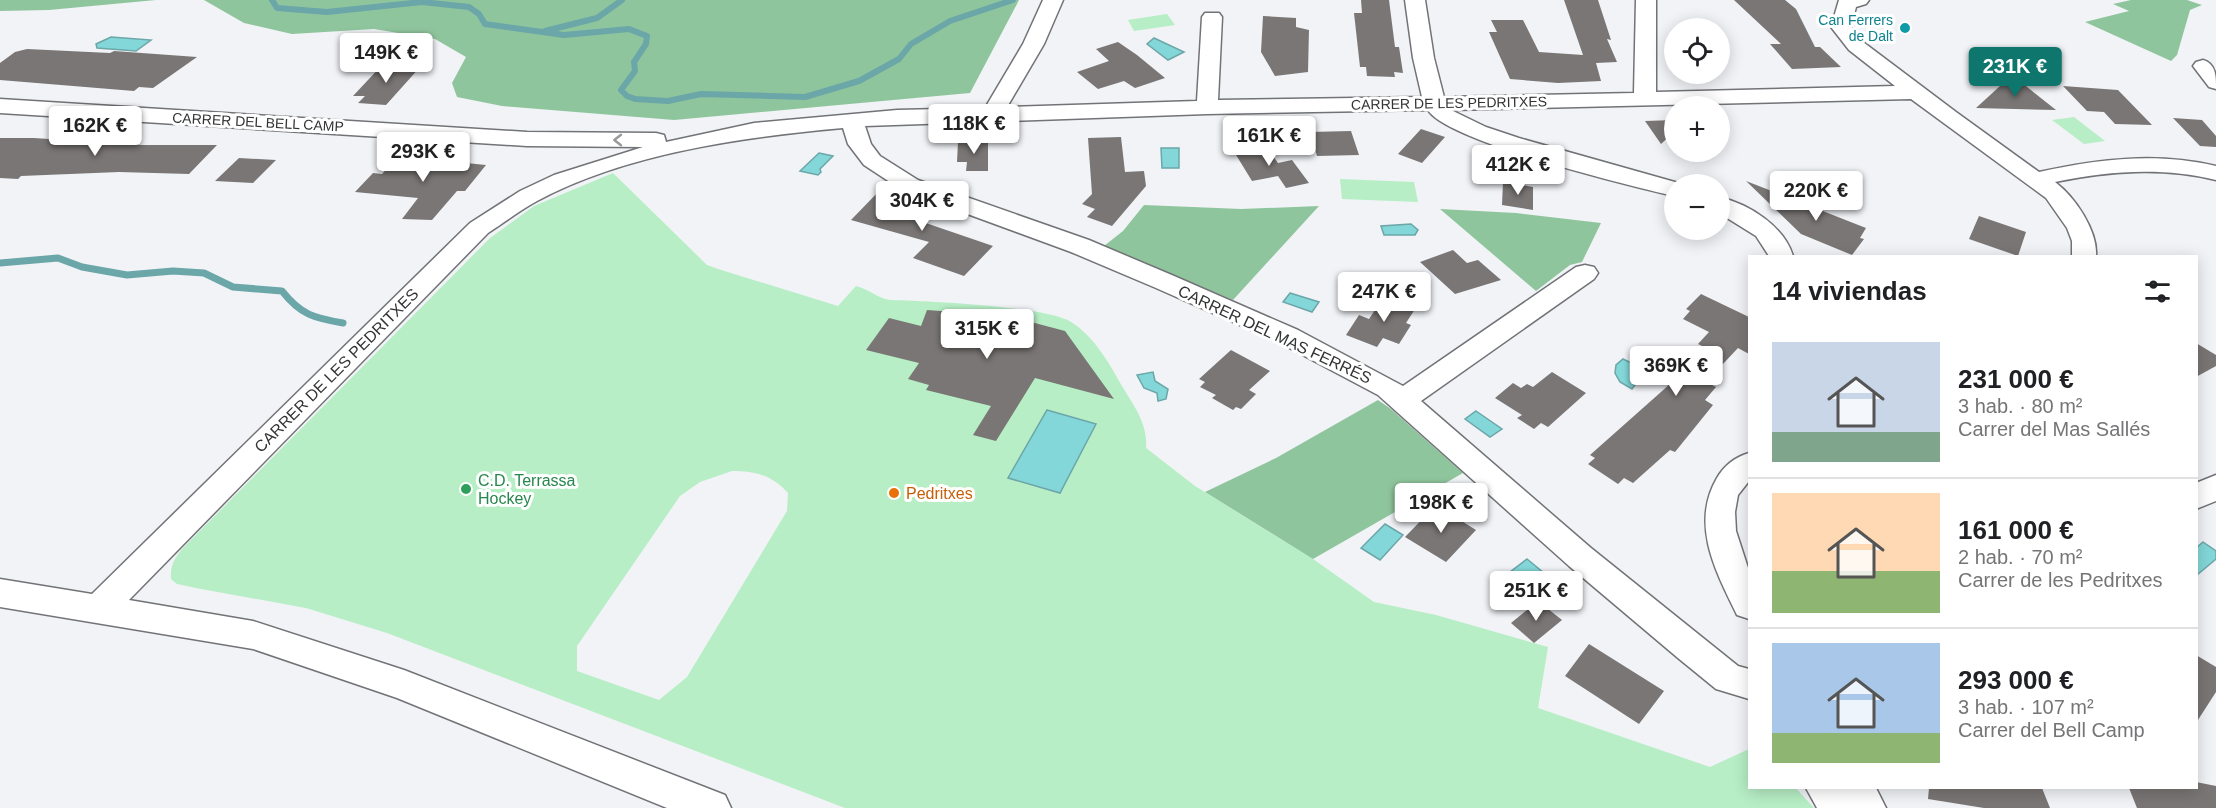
<!DOCTYPE html>
<html lang="es">
<meta charset="utf-8">
<style>
body{margin:0;font-family:Helvetica,sans-serif;background:#f6f6f6;color:#202124;height:100vh;display:flex;flex-direction:column;font-size:22px;white-space:nowrap}
*{box-sizing:border-box;margin:0}
p{font-size:20px;color:#757577}
.icon{flex:none;width:33px;height:33px;fill:none;stroke:currentColor;stroke-width:2;stroke-linecap:round;stroke-linejoin:round}
.map{position:relative;flex:1;overflow:hidden}
.sheet{position:absolute;left:1748px;top:255px;width:450px;height:534px;display:flex;flex-direction:column;background:#fff;border-radius:0px;box-shadow:0 3px 15px #0003}
.sheet>*{flex:none}
.tools{position:absolute;left:1664px;top:18px;display:grid;gap:12px}
.tools a{display:grid;place-items:center;width:66px;height:66px;border-radius:50%;background:#fff;box-shadow:0 3px 15px #0003;font-size:30px}
.price{position:absolute;translate:-50% -51px;padding:0 14px;border-radius:6px;background:#fff;color:#222;font-size:20px;line-height:39px;filter:drop-shadow(0 2px 3px #0008)}
.price::after{content:'';position:absolute;left:50%;top:36px;width:18px;height:14px;margin-left:-9px;background:inherit;clip-path:polygon(0 0,100% 0,50% 100%)}
.price.on{background:#0f766e;color:#fff}
ul{padding:0;list-style:none}
li{display:flex;align-items:center;gap:18px;height:150px;padding:0 24px}
li+li{border-top:2px solid #e0e0e0}
li span{display:grid;place-items:center;flex:none;width:168px;height:120px;border-radius:0px;color:#555}
li>.icon{margin-inline-start:auto}
span .icon{width:72px;height:72px;fill:#fffc;stroke-width:1}
li b{font-size:26px}
h2{display:flex;justify-content:space-between;align-items:center;height:72px;padding:0 24px;font-size:26px}
.map>svg:first-child{display:block}
.green{fill:#b7eec5;fill-rule:evenodd}
.forest{fill:#8fc59d}
.water{fill:#84d7d9;stroke:#6ba6a8;stroke-width:1.5}
.lines{fill:none;stroke-linecap:round;stroke-linejoin:round}
.stream-far1{stroke:#6ba6a8;stroke-width:6}
.stream{stroke:#6ba6a8;stroke-width:7}
.building{fill:#7a7675}
.minor-casing{stroke:#727377;stroke-width:3}
.minor{fill:#fff;fill-rule:evenodd}
.oneway{stroke:#98999a}
.culture-dot{fill:#0f9aa8;stroke:#fff;stroke-width:2}
.leisure-dot{fill:#2e9e5b;stroke:#fff;stroke-width:2}
.food-dot{fill:#e8710a;stroke:#fff;stroke-width:2}
.labels{text-anchor:middle;stroke-width:6;stroke-linejoin:round;paint-order:stroke}
.far-culture-label{font-size:14px;fill:#0d838f;stroke:#fff;text-anchor:end}
.far-street-label{font-size:14px;fill:#323334;stroke:#fff}
.street-label{font-size:16px;fill:#323334;stroke:#fff}
.leisure-label{font-size:16px;fill:#27864d;stroke:#fff;text-anchor:start}
.food-label{font-size:16px;fill:#c56008;stroke:#fff;text-anchor:start}
</style>
<div class="map">
<svg width="2216" height="808" viewBox="0 0 2216 808">
<rect width="100%" height="100%" fill="#f1f3f7"/>
<g class="green">
<polygon points="1167,14 1175,25 1134,31 1128,20"/>
<polygon points="2074,117 2105,141 2084,144 2052,120"/>
<path d="M 613,173 L 707,265 L 718,269 L 838,306 L 856,286 C 869,289 877,298 890,300 C 925,301 1045,306 1071,322 C 1094,336 1109,363 1122,386 C 1134,406 1148,424 1146,448 L 1195,486 L 1313,559 L 1374,602 L 1436,615 L 1548,647 L 1538,708 L 1710,767 L 1749,749 L 1749,788 L 1796,788 L 1814,808 L 845,808 L 387,633 L 306,608 L 201,589 L 177,584 L 171,579 C 170,566 174,559 182,549 L 490,238 L 534,206 ZM 732,471 C 755,471 772,475 788,493 L 787,511 L 687,677 L 659,700 L 577,671 L 577,646 L 680,496 L 700,482 Z"/>
<polygon points="1340,179 1414,182 1418,202 1342,199"/>
</g>
<g class="forest">
<polygon points="0,0 156,0 49,10 0,11"/>
<polygon points="204,0 1019,0 970,93 674,120 502,106 457,97 452,83 466,57 435,39 374,29 292,34 244,23"/>
<polygon points="2131,0 2187,0 2202,5 2190,10 2177,55 2171,61 2085,22 2129,11 2113,4"/>
<polygon points="1144,205 1241,209 1319,206 1233,300 1104,246 1123,231"/>
<polygon points="1440,209 1516,213 1601,223 1582,262 1570,265 1536,291"/>
<polygon points="1378,400 1391,409 1463,473 1313,559 1205,492 1276,458"/>
</g>
<g class="water">
<polygon points="111,37 151,40 136,51 97,48 96,44"/>
<polygon points="1154,38 1184,52 1168,60 1147,44"/>
<polygon points="1161,148 1179,148 1179,168 1162,168"/>
<polygon points="819,153 833,156 820,169 821,172 818,175 800,171"/>
<polygon points="1411,224 1418,230 1415,235 1384,235 1381,226"/>
<polygon points="1290,293 1319,302 1312,312 1283,302"/>
<polygon points="1623,359 1646,370 1632,389 1620,382 1615,373 1616,365"/>
<polygon points="1153,372 1155,381 1168,389 1166,399 1158,401 1157,393 1144,388 1137,375"/>
<polygon points="1047,410 1096,424 1060,493 1008,478"/>
<polygon points="1476,411 1502,429 1490,437 1465,419"/>
<polygon points="1385,524 1403,535 1380,560 1361,548"/>
<polygon points="2203,542 2216,551 2216,559 2197,575 2196,548"/>
<polygon points="1527,559 1544,573 1515,595 1509,590 1501,594 1494,591 1493,585"/>
</g>
<g class="lines">
<g class="stream-far1">
<polyline points="272,0 277,8 327,12 422,2 469,7 479,14 485,24 564,35 629,29 647,36 646,44 634,62 635,71 621,90 627,96 635,99 668,101 701,94 805,97 859,81 899,59 911,44 950,21 1013,0"/>
<polyline points="545,31 597,18 622,0"/>
</g>
<path class="stream" d="M 0,263 L 58,258 L 82,267 L 127,275 L 173,271 L 204,273 L 233,287 L 282,291 C 301,315 314,318 343,323"/>
</g>
<g class="building">
<polygon points="1361,0 1389,0 1395,47 1399,47 1403,73 1394,72 1395,77 1367,76 1366,67 1360,67 1354,13 1362,13"/>
<polygon points="1564,0 1598,0 1611,40 1607,39 1617,62 1596,63 1601,81 1558,83 1510,79 1489,32 1497,32 1491,20 1523,20 1539,52 1583,55"/>
<polygon points="1734,0 1785,0 1796,9 1815,47 1820,47 1841,67 1792,69 1770,44 1781,44"/>
<polygon points="1263,16 1296,18 1296,27 1309,30 1308,72 1275,76 1261,52"/>
<polygon points="1118,42 1137,55 1165,78 1135,88 1124,81 1098,89 1077,72 1109,61 1096,49"/>
<polygon points="27,49 110,53 114,51 197,57 153,88 139,87 134,91 0,80 0,63 15,52"/>
<polygon points="383,64 421,66 386,105 358,103 365,96 353,96"/>
<polygon points="2012,75 2056,110 1976,108"/>
<polygon points="2063,86 2118,90 2152,125 2115,124 2104,112 2087,111"/>
<polygon points="2173,118 2202,120 2216,136 2216,147 2200,146"/>
<polygon points="1674,120 1674,132 1661,144 1645,121"/>
<polygon points="1421,129 1445,137 1422,163 1398,154"/>
<polygon points="1351,131 1359,155 1317,156 1310,132"/>
<polygon points="1121,137 1125,172 1144,171 1146,186 1112,226 1087,217 1095,209 1082,204 1092,194 1088,138"/>
<polygon points="0,138 34,138 95,142 98,140 128,139 123,145 217,145 189,174 119,172 21,176 18,179 0,178"/>
<polygon points="988,141 988,171 966,171 967,162 957,162 958,142"/>
<polygon points="1265,145 1278,163 1292,160 1309,183 1286,188 1278,176 1252,181 1233,150"/>
<polygon points="398,157 426,159 486,165 465,191 457,191 432,220 402,219 418,198 355,192 373,173 382,174"/>
<polygon points="239,158 276,160 253,183 215,181"/>
<polygon points="1746,181 1866,228 1860,238 1864,239 1852,255 1801,234"/>
<polygon points="1503,182 1533,187 1533,210 1502,205"/>
<polygon points="882,188 898,193 904,197 904,195 932,203 917,220 993,246 964,276 913,258 929,242 851,220"/>
<polygon points="1979,216 2026,232 2018,256 1969,239"/>
<polygon points="1453,250 1467,263 1478,260 1501,280 1455,294 1420,262"/>
<polygon points="1701,294 1749,317 1749,354 1738,348 1706,382 1716,387 1705,400 1713,405 1675,452 1670,450 1633,483 1624,478 1618,484 1588,464 1595,458 1590,455 1670,384 1702,346 1698,344 1709,332 1683,319 1690,311 1686,309"/>
<polygon points="1385,295 1417,306 1406,323 1411,325 1399,344 1383,338 1377,347 1346,335 1359,315 1369,319"/>
<polygon points="927,310 996,315 997,313 1065,331 1114,399 1035,378 996,441 973,435 991,406 926,390 929,385 908,379 919,363 866,350 889,318 921,326"/>
<polygon points="2196,343 2216,355 2216,366 2196,377"/>
<polygon points="1231,350 1270,371 1249,390 1256,394 1241,409 1236,407 1233,410 1212,398 1216,395 1200,387 1205,382 1199,379"/>
<polygon points="1552,372 1586,393 1548,427 1541,423 1534,429 1517,418 1522,415 1495,398 1513,383 1521,388 1527,384 1533,387"/>
<polygon points="1436,505 1476,530 1446,562 1405,537"/>
<polygon points="1538,601 1562,620 1534,643 1511,623"/>
<polygon points="1589,644 1664,691 1639,724 1565,676"/>
<polygon points="2196,655 2216,667 2216,692 2196,723"/>
<polygon points="2196,782 2216,786 2216,808 2137,808 2129,788 2196,788"/>
<polygon points="1929,788 2042,788 2050,808 1984,808 1928,799"/>
</g>
<g class="lines">
<defs>
<g id="minor">
<path d="M 1043,0 L 1063,0 L 1044,44 L 1007,107 L 1197,101 L 1202,17 L 1205,13 L 1219,13 L 1222,17 L 1218,100 L 1422,97 L 1413,58 L 1405,0 L 1425,0 L 1434,58 L 1444,97 L 1634,93 L 1636,0 L 1656,0 L 1656,92 L 1895,86 L 1849,50 L 1831,27 L 1839,0 L 1869,0 L 1866,4 L 1856,7 L 1851,27 L 1863,42 L 1956,112 L 2039,172 C 2099,159 2156,152 2216,166 L 2216,180 C 2162,167 2109,171 2055,182 C 2075,197 2098,231 2096,256 L 2072,256 L 2072,241 L 2067,228 L 2046,198 L 1911,99 L 1451,110 L 1486,127 L 1519,138 L 1682,184 L 1674,184 L 1674,196 C 1631,186 1446,141 1428,110 L 1207,114 L 865,126 L 871,144 L 880,156 L 918,180 L 1089,240 L 1174,276 L 1298,330 L 1403,386 L 1576,267 L 1585,265 L 1594,267 L 1598,273 L 1594,279 L 1421,401 L 1591,548 L 1738,666 L 1749,669 L 1749,699 L 1716,689 L 1678,658 L 1569,566 L 1378,395 L 1278,342 L 1156,288 L 1071,252 L 902,190 L 864,165 L 848,144 L 843,128 C 744,137 626,153 537,201 C 520,210 504,223 488,233 L 129,600 L 253,621 L 404,670 L 725,795 L 731,808 L 667,808 L 397,698 L 253,649 L 0,607 L 0,579 L 92,594 L 470,223 L 520,191 L 554,175 L 643,147 L 527,146 L 0,113 L 0,99 L 527,132 L 656,133 L 664,135 L 666,142 L 754,123 L 897,110 L 985,108 L 1023,44 Z"/>
<path d="M 2203,60 C 2216,64 2216,76 2216,89 L 2209,87 L 2193,66 L 2196,62 Z"/>
<path d="M 1719,197 C 1749,204 1784,226 1793,256 L 1769,256 L 1756,236 L 1719,213 Z"/>
<path d="M 1749,453 L 1749,481 L 1738,495 L 1735,512 L 1736,531 L 1749,571 L 1749,619 L 1737,615 C 1716,572 1690,524 1717,478 C 1724,466 1735,457 1749,453 Z"/>
<polygon points="2216,475 2216,501 2196,509 2196,483"/>
<polygon points="1806,788 1876,788 1886,808 1817,808"/>
</g>
</defs>
<use href="#minor" class="minor-casing"/>
<use href="#minor" class="minor"/>
</g>
<defs><path id="oneway-chevron" d="M-2-3.5L2.5 0L-2 3.5" fill="none" stroke-width="1.6" stroke-linecap="round" stroke-linejoin="round" transform="scale(1.5)"/></defs>
<use class="oneway" href="#oneway-chevron" transform="translate(618 140) rotate(-180)"/>
<circle class="culture-dot" cx="1905" cy="28" r="6"/>
<circle class="leisure-dot" cx="466" cy="489" r="6"/>
<circle class="food-dot" cx="894" cy="493" r="6"/>
<g class="labels">
<g class="far-culture-label">
<text x="1893" y="25">Can Ferrers<tspan x="1893" dy="16">de Dalt</tspan></text>
</g>
<g class="far-street-label">
<text transform="translate(1449 103) rotate(-1)" y="5">CARRER DE LES PEDRITXES</text>
<text transform="translate(258 122) rotate(3)" y="5">CARRER DEL BELL CAMP</text>
</g>
<g class="street-label">
<text transform="translate(1275 334) rotate(25)" y="6">CARRER DEL MAS FERRÉS</text>
<text transform="translate(336 370) rotate(-45)" y="6">CARRER DE LES PEDRITXES</text>
</g>
<g class="leisure-label">
<text x="478" y="486">C.D. Terrassa<tspan x="478" dy="18">Hockey</tspan></text>
</g>
<g class="food-label">
<text x="906" y="499">Pedritxes</text>
</g>
</g>
</svg>
<div class="tools">
<a><svg class="icon" aria-label="locate" viewBox="0 0 24 24"><circle cx="12" cy="12" r="6"/><path d="M12 2v4M12 18v4M2 12h4M18 12h4"/></svg></a>
<a>+</a>
<a>−</a>
</div>
<b class="price" style="left:386px;top:84px">149K €</b>
<b class="price on" style="left:2015px;top:98px">231K €</b>
<b class="price" style="left:974px;top:155px">118K €</b>
<b class="price" style="left:95px;top:157px">162K €</b>
<b class="price" style="left:1269px;top:167px">161K €</b>
<b class="price" style="left:423px;top:183px">293K €</b>
<b class="price" style="left:1518px;top:196px">412K €</b>
<b class="price" style="left:1816px;top:222px">220K €</b>
<b class="price" style="left:922px;top:232px">304K €</b>
<b class="price" style="left:1384px;top:323px">247K €</b>
<b class="price" style="left:987px;top:360px">315K €</b>
<b class="price" style="left:1676px;top:397px">369K €</b>
<b class="price" style="left:1441px;top:534px">198K €</b>
<b class="price" style="left:1536px;top:622px">251K €</b>
<section class="sheet">
<h2>14 viviendas<svg class="icon" aria-label="filters" viewBox="0 0 24 24"><path d="M4 7h16M4 17h16"/><circle cx="9" cy="7" r="2"/><circle cx="15" cy="17" r="2"/></svg></h2>
<ul>
<li><span style="background:linear-gradient(#c9d6e8 75%,#7fa58c 0)"><svg class="icon" aria-label="home" viewBox="0 0 24 24"><path d="M3 11l9-7 9 7M6 9v11h12V9"/></svg></span><div><b>231 000 €</b><p>3 hab. · 80 m²</p><p>Carrer del Mas Sallés</p></div></li>
<li><span style="background:linear-gradient(#ffd9b3 65%,#8fb573 0)"><svg class="icon" aria-label="home" viewBox="0 0 24 24"><path d="M3 11l9-7 9 7M6 9v11h12V9"/></svg></span><div><b>161 000 €</b><p>2 hab. · 70 m²</p><p>Carrer de les Pedritxes</p></div></li>
<li><span style="background:linear-gradient(#a9c7e8 75%,#8fb573 0)"><svg class="icon" aria-label="home" viewBox="0 0 24 24"><path d="M3 11l9-7 9 7M6 9v11h12V9"/></svg></span><div><b>293 000 €</b><p>3 hab. · 107 m²</p><p>Carrer del Bell Camp</p></div></li>
</ul>
</section>
</div>
